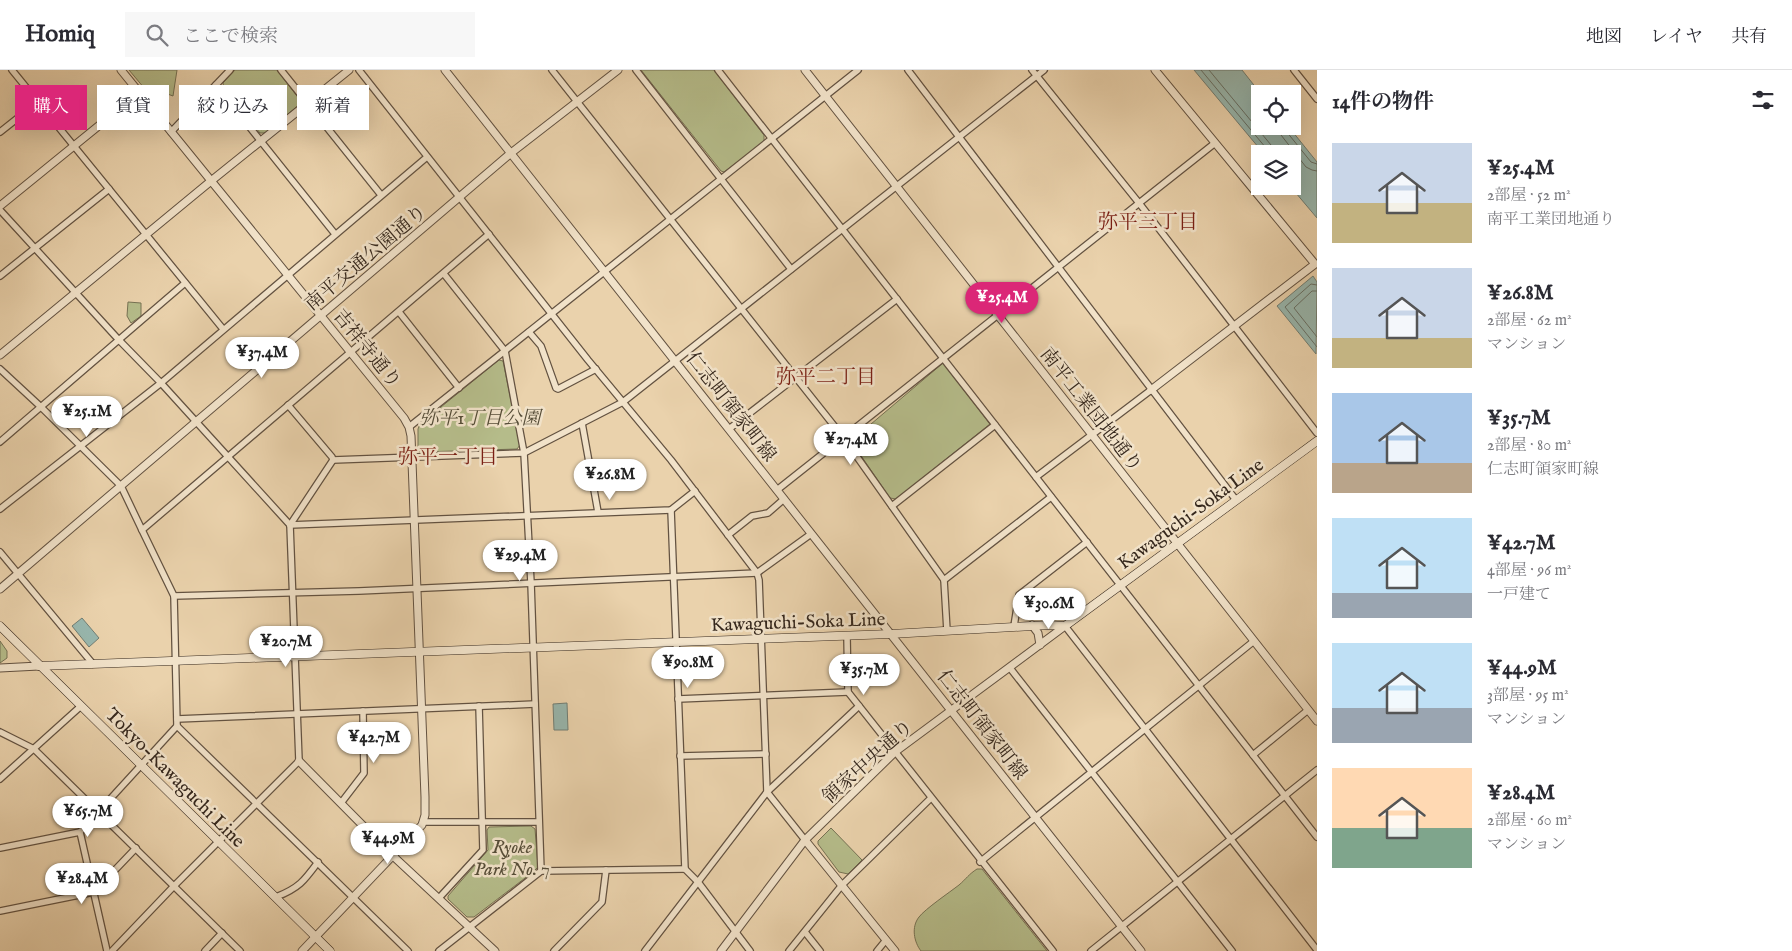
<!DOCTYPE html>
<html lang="ja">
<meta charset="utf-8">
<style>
body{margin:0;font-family:"IM FELL English","Noto Serif JP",serif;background:#f7f7f7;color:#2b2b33;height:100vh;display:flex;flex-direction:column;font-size:19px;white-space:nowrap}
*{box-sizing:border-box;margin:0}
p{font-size:16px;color:#7c7c81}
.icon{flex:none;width:28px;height:28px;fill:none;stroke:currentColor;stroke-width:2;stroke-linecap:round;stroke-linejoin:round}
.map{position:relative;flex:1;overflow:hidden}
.side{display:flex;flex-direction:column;background:#fff;width:475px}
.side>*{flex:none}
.hud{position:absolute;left:15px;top:15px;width:475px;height:45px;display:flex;gap:10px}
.buttons{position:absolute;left:1251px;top:15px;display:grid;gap:10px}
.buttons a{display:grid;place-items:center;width:50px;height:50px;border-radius:0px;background:#fff;box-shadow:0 5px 20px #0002;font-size:25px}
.price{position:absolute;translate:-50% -42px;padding:0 11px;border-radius:18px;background:#fff;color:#222;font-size:16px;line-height:32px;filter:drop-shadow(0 1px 2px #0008)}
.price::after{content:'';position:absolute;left:50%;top:30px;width:15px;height:11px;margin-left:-8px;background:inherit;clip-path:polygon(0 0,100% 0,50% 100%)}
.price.selected{background:#db2777;color:#fff}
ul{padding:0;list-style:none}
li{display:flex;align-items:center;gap:15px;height:125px;padding:0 15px}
li span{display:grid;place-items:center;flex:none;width:140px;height:100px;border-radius:0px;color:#555}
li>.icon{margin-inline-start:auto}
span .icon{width:60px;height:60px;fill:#fffc;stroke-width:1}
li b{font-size:21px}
h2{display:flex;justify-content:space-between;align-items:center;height:60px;padding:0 15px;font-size:21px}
.pill{padding:0 18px;border-radius:0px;background:#fff;box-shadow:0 5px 20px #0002;font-size:18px;line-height:45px}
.pill.selected{background:#db2777;color:#fff}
header{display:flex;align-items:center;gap:30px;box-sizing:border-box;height:70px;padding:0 25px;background:#fff;border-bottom:1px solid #e1e1e2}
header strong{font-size:24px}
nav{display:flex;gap:28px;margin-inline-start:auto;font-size:18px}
.search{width:350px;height:45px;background:#f7f7f7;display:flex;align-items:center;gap:12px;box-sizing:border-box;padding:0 18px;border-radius:0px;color:#7c7c81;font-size:19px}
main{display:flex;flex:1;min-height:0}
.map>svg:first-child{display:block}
.green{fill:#b5bc8a;stroke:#767254}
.water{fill:#98b7ae;stroke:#717e74}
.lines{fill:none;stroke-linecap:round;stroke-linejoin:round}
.shore{stroke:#677066;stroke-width:1}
.minor-casing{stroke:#635241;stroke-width:8}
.tertiary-casing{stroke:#635241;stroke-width:9}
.secondary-casing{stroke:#36281d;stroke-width:9}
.minor{stroke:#f1e2c9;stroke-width:5.5}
.tertiary{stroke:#f1e2c9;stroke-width:7}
.secondary{stroke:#f1e2c9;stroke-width:8}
.labels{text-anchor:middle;stroke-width:5;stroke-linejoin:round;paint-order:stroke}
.street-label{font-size:19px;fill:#36281d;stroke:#f1e2c9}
.park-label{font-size:19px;font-style:italic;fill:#564d38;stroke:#f1e2c9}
.neighbourhood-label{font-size:20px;fill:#7a1f14;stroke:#f1e2c9}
</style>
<header>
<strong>Homiq</strong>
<div class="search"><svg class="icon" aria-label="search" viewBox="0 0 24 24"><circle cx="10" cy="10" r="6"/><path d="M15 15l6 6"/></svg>ここで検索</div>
<nav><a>地図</a><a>レイヤ</a><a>共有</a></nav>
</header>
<main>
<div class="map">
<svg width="1317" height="881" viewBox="0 0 1317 881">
<rect width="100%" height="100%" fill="#ead2ac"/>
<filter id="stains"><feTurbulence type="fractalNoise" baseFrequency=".004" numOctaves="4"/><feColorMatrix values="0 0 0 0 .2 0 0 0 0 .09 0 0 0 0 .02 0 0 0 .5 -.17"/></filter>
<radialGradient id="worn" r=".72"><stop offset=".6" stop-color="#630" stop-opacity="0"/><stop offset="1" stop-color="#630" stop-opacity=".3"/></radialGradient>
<g class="green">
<polygon points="129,0 177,0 173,26 162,22 160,27 150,25"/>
<polygon points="235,0 277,0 300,30 300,34 265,63 260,63 224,18 223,13"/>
<polygon points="641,0 714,0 764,65 764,72 724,102 721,101"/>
<polygon points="128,232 141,233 141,246 131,253 127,246"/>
<polygon points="499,290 503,291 520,375 517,379 421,382 418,381 418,359 420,354"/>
<polygon points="943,293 990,354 896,429 890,428 851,371"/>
<polygon points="0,571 7,581 7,588 0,593"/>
<polygon points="531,756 535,759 538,797 533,802 474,847 467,847 448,829 448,826 488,780 487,760 489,757"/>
<polygon points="831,758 862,790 848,804 839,802 818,774 818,771"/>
<path d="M 977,799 L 982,799 L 1047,881 L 921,881 C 914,872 911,857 919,847 C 925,839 950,822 959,815 C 966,809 969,804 977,799 Z"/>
</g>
<g class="water">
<polygon points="1194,0 1242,0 1261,24 1260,24 1260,56 1288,56 1317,92 1317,148 1290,116 1292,116 1292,84 1264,84"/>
<polygon points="1313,206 1317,212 1316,284 1277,236"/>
<polygon points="82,548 99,568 89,577 72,556"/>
<polygon points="567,633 568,660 554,660 553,634"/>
</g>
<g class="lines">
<g class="shore">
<polyline points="1201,0 1266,78 1267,84"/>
<polyline points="1209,0 1271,75 1273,84"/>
<polyline points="1278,56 1281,65 1306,97 1312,100 1317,101"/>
<polyline points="1284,56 1286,61 1311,92 1317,94"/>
<polyline points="1317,215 1311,214 1285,237 1317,277"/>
<polyline points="1317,221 1312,221 1294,238 1317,267"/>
</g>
<defs>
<g id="minor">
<polyline points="12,0 223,259"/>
<polyline points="281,0 381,125"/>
<polyline points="359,0 588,290 671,390 757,503 759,510 767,722 805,770"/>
<polyline points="552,0 843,367 944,510 947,561"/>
<polyline points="636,0 791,199"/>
<polyline points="718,0 1317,767"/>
<polyline points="908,0 1236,430"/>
<polyline points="1032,0 1139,133 1317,363"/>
<polyline points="1294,0 1317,29"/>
<polyline points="216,15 335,164"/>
<polyline points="0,62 38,32"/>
<polyline points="171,62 230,0"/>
<polyline points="0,140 118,269 161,313 290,455 299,691 174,816 112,881"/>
<polyline points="444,204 505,281 524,383 531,513 541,801"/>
<polyline points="0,206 109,119"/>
<polyline points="399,242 459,318"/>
<polyline points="529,262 541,276 556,318 558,319 596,299"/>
<polyline points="0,299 41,337 121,416 142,460 174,526 177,656 80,762 0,778"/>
<polyline points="288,335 332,387 333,390 290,455"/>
<polyline points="582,353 598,442"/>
<polyline points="409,357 858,0"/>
<polyline points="729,359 897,229"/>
<polyline points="0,372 185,213"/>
<polyline points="333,390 524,383 623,332 1044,0"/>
<polyline points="1036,407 1151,320"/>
<polyline points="777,420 1215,73"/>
<polyline points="892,436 995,355"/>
<polyline points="0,439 161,313 427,87"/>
<polyline points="671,440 685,799 698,812 750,881"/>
<polyline points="290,455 671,440 695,421"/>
<polyline points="142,460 489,164"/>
<polyline points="728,465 752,446 768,443 784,429"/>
<polyline points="0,482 93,594"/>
<polyline points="944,510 1051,427"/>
<polyline points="174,526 359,521 757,503 811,464"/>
<polyline points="1014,556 1019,525 1087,472"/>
<polyline points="1065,556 1317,880"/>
<polyline points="847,566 848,622 1053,881"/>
<polyline points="1010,598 1232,881"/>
<polyline points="678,629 848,622"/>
<polyline points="177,649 535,634"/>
<polyline points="177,656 408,881"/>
<polyline points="0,662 34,679 240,881"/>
<polyline points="1253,685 1308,640"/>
<polyline points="680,686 766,684"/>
<polyline points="0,709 81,636"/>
<polyline points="341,733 364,703 363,641"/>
<polyline points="423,752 539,752"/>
<polyline points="80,762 107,881"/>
<polyline points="980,792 1254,571"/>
<path d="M 276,827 C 299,818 304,811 318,792"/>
<polyline points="439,828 483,780 479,636"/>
<polyline points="0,841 94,822 136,778"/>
<polyline points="805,862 820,881"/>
<polyline points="205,881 222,863"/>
<polyline points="439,881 541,801 685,799"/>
<polyline points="554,881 602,832 606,800"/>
<polyline points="645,881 767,722 859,636"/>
<polyline points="789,881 842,815 931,728"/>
<polyline points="877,881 886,870"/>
<polyline points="1091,881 1317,700"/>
</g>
<g id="tertiary">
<polyline points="121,0 404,348 409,357 411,366 425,727 425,745 422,755 302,881"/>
<polyline points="445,0 1141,881"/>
<polyline points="805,0 1317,651"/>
<polyline points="0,136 139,23"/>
<polyline points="0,285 211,111 349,0"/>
<polyline points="1151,320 1315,194 1155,0"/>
<polyline points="0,519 511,83 618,0"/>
<polyline points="1032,555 1038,563 1040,575"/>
<polyline points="0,598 39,596"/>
<polyline points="299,691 393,786 495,881"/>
<polyline points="805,770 895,881"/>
<polyline points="721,881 805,770 895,682 1065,556"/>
</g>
<g id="secondary">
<polyline points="0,556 330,881"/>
<polyline points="39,596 891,564 1049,555 1065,556 1317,371"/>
</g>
</defs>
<use href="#minor" class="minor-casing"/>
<use href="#tertiary" class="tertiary-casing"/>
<use href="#secondary" class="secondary-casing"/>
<use href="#minor" class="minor"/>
<use href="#tertiary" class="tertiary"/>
<use href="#secondary" class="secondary"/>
</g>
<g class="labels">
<g class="street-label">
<text transform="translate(365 187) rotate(-40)" y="7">南平交通公園通り</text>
<text transform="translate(368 278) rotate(51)" y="7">吉祥寺通り</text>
<text transform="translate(732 336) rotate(52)" y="7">仁志町領家町線</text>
<text transform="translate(1092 339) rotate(52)" y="7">南平工業団地通り</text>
<text transform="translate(1190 443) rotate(-36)" y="7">Kawaguchi-Soka Line</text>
<text transform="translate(798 551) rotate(-2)" y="7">Kawaguchi-Soka Line</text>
<text transform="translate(983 654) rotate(52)" y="7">仁志町領家町線</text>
<text transform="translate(867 691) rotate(-42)" y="7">領家中央通り</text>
<text transform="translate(176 707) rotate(45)" y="7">Tokyo-Kawaguchi Line</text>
</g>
<g class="park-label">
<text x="480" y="354">弥平1丁目公園</text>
<text x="512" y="783">Ryoke<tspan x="512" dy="22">Park No. 7</tspan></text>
</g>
<g class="neighbourhood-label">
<text x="1148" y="158">弥平三丁目</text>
<text x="826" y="313">弥平二丁目</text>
<text x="448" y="393">弥平一丁目</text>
</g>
</g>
<rect width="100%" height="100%" filter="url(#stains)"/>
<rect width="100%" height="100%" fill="url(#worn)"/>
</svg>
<div class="buttons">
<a><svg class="icon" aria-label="locate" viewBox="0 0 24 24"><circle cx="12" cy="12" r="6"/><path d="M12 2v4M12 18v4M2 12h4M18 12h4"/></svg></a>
<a><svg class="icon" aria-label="layers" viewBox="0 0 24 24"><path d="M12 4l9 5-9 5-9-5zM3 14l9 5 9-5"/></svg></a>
</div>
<b class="price selected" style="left:1002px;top:254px">¥25.4M</b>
<b class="price" style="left:262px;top:309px">¥37.4M</b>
<b class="price" style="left:87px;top:368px">¥25.1M</b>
<b class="price" style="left:851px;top:396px">¥27.4M</b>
<b class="price" style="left:610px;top:431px">¥26.8M</b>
<b class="price" style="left:520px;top:512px">¥29.4M</b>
<b class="price" style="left:1049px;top:560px">¥30.6M</b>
<b class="price" style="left:286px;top:598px">¥20.7M</b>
<b class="price" style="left:688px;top:619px">¥90.8M</b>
<b class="price" style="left:864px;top:626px">¥35.7M</b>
<b class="price" style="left:374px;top:694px">¥42.7M</b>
<b class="price" style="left:88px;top:768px">¥65.7M</b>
<b class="price" style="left:388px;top:795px">¥44.9M</b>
<b class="price" style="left:82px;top:835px">¥28.4M</b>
<div class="hud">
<a class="pill selected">購入</a>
<a class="pill">賃貸</a>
<a class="pill">絞り込み</a>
<a class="pill">新着</a>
</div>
</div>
<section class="side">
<h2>14件の物件<svg class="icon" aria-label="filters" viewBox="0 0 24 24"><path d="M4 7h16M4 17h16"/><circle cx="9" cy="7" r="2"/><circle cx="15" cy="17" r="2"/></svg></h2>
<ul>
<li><span style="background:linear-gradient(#c9d6e8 60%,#c2b280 0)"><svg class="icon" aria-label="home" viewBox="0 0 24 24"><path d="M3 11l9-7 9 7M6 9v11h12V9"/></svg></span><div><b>¥25.4M</b><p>2部屋 · 52 m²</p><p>南平工業団地通り</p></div></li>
<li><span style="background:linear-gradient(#c9d6e8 70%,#c2b280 0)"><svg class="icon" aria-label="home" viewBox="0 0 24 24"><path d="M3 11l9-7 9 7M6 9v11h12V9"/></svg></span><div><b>¥26.8M</b><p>2部屋 · 62 m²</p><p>マンション</p></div></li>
<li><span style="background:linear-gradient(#a9c7e8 70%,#b9a48a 0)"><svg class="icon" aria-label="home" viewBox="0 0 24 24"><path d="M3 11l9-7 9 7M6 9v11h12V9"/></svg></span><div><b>¥35.7M</b><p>2部屋 · 80 m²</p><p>仁志町領家町線</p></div></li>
<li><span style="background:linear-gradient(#bfe0f5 75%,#9aa5b1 0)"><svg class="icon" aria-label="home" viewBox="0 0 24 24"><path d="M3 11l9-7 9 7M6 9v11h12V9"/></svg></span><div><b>¥42.7M</b><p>4部屋 · 96 m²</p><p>一戸建て</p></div></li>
<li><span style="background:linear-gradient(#bfe0f5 65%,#9aa5b1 0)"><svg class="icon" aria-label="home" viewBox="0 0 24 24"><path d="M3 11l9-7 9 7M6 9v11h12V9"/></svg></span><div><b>¥44.9M</b><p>3部屋 · 95 m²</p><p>マンション</p></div></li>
<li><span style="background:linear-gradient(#ffd9b3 60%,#7fa58c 0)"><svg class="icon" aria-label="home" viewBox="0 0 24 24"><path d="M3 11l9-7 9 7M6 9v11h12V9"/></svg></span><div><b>¥28.4M</b><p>2部屋 · 60 m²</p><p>マンション</p></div></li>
</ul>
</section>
</main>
